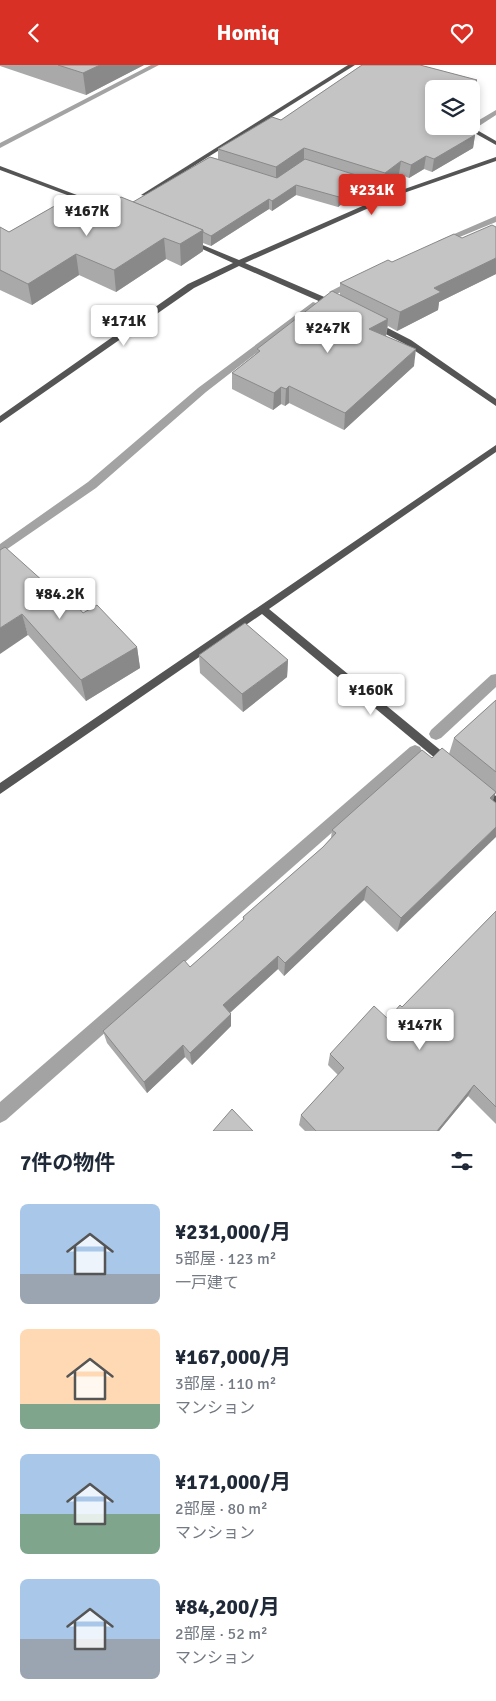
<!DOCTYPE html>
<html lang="ja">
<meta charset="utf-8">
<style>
body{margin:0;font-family:Signika,"Noto Sans JP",sans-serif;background:#f2f2f3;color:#1f2937;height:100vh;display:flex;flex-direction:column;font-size:19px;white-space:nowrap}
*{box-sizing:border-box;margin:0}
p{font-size:16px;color:#747a83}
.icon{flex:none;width:28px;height:28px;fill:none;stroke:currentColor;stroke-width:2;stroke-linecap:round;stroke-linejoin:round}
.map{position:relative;height:1066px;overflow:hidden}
.panel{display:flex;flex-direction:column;background:#fff;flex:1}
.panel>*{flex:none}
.fabs{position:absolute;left:425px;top:15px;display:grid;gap:10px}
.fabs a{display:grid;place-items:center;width:55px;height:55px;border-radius:8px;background:#fff;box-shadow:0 2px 8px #0003;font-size:25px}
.price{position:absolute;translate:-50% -42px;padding:0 11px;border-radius:5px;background:#fff;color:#222;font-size:16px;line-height:32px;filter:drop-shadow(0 1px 2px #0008)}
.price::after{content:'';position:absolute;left:50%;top:30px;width:15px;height:11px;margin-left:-8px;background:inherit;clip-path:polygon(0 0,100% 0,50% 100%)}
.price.current{background:#d93025;color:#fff}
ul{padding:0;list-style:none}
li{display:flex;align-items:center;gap:15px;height:125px;padding:0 20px}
li span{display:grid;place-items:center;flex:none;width:140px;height:100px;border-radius:8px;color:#555}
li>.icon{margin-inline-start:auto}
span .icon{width:60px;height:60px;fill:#fffc;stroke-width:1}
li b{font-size:21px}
h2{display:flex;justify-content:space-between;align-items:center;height:60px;padding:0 20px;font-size:21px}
header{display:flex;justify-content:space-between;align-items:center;height:65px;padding:0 20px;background:#d93025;color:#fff;font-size:22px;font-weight:700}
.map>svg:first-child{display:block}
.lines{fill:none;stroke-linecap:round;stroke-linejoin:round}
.stream{fill:#a3a3a3;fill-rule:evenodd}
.lane{fill:#555;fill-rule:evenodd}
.street{fill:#555;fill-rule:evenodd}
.wall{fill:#a9a9a9}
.shaded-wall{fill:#898989}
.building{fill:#c4c4c4;stroke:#898989}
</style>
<header><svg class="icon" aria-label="back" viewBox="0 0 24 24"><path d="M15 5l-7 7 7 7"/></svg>Homiq<svg class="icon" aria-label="heart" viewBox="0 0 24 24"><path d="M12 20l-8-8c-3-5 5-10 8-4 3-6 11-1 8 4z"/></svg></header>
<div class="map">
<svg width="496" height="1066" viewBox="0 0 496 1066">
<rect width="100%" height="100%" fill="#fff"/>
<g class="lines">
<g class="stream">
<polygon points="151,0 159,0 0,83 0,78"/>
<polygon points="496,45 496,50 476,63 469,61"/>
<polygon points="496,151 496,157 445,178 438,176"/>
<polygon points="354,214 357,215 357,219 337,229 334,230 329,227"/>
<polygon points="313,237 316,238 316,242 206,327 96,423 0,489 0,479 88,417 198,323"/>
<polygon points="496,609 496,622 441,673 436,675 431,673 429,669 431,665 491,610"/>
<polygon points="415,680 420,682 422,686 420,690 6,1055 0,1058 0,1037 410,682"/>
</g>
<polygon class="lane" points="462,61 470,61 496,76 496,80"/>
<g class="street">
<polygon points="348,0 355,0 146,131 141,130"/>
<polygon points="496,92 496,96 398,130 245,198 336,237 336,241 330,241 239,201 194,223 0,358 0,351 188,219 233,198 189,178 189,176 193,176 239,195 390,129 362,120 362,118 396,127"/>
<polygon points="0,101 98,138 99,139 94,140 0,105"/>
<polygon points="372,258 378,258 411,275 496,334 496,341 405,279 372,262"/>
<polygon points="496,380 496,387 269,544 450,693 452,696 450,699 446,701 442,699 262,549 0,729 0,718"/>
<path d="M 482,721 L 496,731 L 496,743 C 489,741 479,733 476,726 L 478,722 Z"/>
</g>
</g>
<g class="wall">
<polygon points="0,0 144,0 86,30 0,1"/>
<polygon points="362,0 420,0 477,15 475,27 471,30 471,24 434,24 434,61 459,61 475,70 473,83 432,107 424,104 409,113 399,109 384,121 377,119 377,127 364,137 351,132 338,142 296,130 272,146 269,144 211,181 203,178 203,186 181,201 166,194 116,227 79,210 32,240 0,225 0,162 9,167 58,139 67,144 89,132 108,139 121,132 133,137 210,92 218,94 218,84 272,52 281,55"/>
<polygon points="496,162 496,209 439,237 438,245 397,266 388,261 386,271 414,301 344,365 289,338 285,341 281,339 273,345 232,324 232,308 257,288 257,284 340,230 340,218 392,197"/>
<polygon points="0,485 74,544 83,548 137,582 140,603 86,636 28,570"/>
<polygon points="199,590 288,595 287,612 243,647 200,608"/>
<polygon points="496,635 496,729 495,728 493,735 397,867 364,835 284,911 278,904 230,948 231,961 192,1000 185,992 147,1028 107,978 103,966 190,902 243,856 243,852 323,782 331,773 332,765 432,693 449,689 454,673"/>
<polygon points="496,846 496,1059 468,1031 439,1066 305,1066 299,1060 301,1050 338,1010 328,1000 330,989 388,954 402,942"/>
</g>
<g class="shaded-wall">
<polygon points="100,0 144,0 86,30 83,8"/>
<polygon points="477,15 475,27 471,30 471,24 465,24"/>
<polygon points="475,70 473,83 432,107 434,94"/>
<polygon points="304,83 304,96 276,115 276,102"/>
<polygon points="426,91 424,104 409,113 411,100"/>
<polygon points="401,96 399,109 384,121 385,108"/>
<polygon points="378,117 377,127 364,137 365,127"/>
<polygon points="296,120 296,130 272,146 272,136"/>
<polygon points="351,122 351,132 338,142 339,132"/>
<polygon points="269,134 269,144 211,181 211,171"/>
<polygon points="203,165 203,186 181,201 180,179"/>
<polygon points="164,173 166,194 116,227 114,205"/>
<polygon points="76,189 79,210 32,240 28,219"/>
<polygon points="496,193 496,209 439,237 438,245 397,266 400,247 434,223"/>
<polygon points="388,254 386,271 369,264"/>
<polygon points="416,284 414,301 344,365 345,348"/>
<polygon points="289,321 289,338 285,341 286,324"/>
<polygon points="281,322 281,339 273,345 274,328"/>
<polygon points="22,549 28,570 0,589 0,563"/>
<polygon points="137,582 140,603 86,636 81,615"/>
<polygon points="288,595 287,612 243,647 242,629"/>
<polygon points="496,727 490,743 490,733"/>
<polygon points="496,762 496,772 397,867 401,853"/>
<polygon points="367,821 364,835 284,911 285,898"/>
<polygon points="278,891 278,904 224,953 223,940"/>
<polygon points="231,949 231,961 192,1000 190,988"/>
<polygon points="183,980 185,992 147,1028 144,1017"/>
<polygon points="474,1020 468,1031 439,1066 437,1066"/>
</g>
<g class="building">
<polygon points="58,0 100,0 83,8"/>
<polygon points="362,0 420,0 477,15 465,24 434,24 434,47 433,48 434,48 434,61 459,61 475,70 434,94 426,91 411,100 401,96 385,108 304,83 276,102 218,84 272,52 281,55"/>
<polygon points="210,92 277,113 305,94 378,117 365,127 351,122 339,132 296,120 272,136 269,134 211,171 203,167 203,165 133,137"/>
<polygon points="89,132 108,139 121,132 203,165 180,179 164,173 114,205 76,189 28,219 0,205 0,162 9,167 58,139 67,144"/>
<polygon points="492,160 496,162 496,193 434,223 441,227 400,247 340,218 388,195 392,197 454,169 462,173"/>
<polygon points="332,226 388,254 369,264 416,284 345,348 289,321 286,324 281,322 274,328 232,308 260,286 257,284"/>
<polygon points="5,482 74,544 78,542 83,548 97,540 137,582 81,615 22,549 0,563 0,485"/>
<polygon points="245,558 288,595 242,629 199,590"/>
<polygon points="496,635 496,707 454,673"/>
<polygon points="442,683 496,727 490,733 496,738 496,762 401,853 367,821 285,898 278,891 223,940 231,949 190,988 183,980 144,1017 103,966 184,895 190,902 244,854 243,852 323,782 336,768 332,765 422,685 432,693"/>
<polygon points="496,846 496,1042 474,1020 437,1066 316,1066 301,1050 344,1003 330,989 374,941 388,954 400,940 402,942"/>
<polygon points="232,1044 253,1066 213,1066"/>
</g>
</svg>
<div class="fabs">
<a><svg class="icon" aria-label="layers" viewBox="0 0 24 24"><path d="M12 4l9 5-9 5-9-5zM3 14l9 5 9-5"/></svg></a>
</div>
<b class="price current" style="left:372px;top:151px">¥231K</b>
<b class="price" style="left:87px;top:172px">¥167K</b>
<b class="price" style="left:124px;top:282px">¥171K</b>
<b class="price" style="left:328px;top:289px">¥247K</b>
<b class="price" style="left:60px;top:555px">¥84.2K</b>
<b class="price" style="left:371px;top:651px">¥160K</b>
<b class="price" style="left:420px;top:986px">¥147K</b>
</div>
<section class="panel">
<h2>7件の物件<svg class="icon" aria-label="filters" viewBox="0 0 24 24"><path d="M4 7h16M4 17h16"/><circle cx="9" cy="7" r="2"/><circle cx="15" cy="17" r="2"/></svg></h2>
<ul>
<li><span style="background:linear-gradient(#a9c7e8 70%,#9aa5b1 0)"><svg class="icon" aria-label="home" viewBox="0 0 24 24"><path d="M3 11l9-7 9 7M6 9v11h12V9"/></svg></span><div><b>¥231,000/月</b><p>5部屋 · 123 m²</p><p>一戸建て</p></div></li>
<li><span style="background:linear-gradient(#ffd9b3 75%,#7fa58c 0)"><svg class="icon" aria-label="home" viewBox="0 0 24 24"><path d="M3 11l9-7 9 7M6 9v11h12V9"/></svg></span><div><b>¥167,000/月</b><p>3部屋 · 110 m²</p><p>マンション</p></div></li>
<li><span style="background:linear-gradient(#a9c7e8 60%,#7fa58c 0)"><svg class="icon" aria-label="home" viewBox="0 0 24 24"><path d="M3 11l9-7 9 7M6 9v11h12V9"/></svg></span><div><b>¥171,000/月</b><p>2部屋 · 80 m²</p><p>マンション</p></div></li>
<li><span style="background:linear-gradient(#a9c7e8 60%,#9aa5b1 0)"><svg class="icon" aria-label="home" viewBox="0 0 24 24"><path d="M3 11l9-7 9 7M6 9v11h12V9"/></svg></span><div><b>¥84,200/月</b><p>2部屋 · 52 m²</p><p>マンション</p></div></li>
</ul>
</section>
